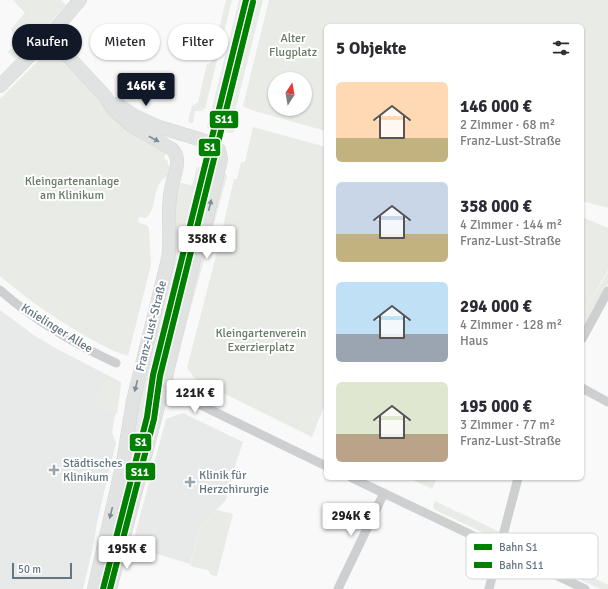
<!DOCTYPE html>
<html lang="de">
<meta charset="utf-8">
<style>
body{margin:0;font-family:Signika,sans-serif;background:#f7f7f7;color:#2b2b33;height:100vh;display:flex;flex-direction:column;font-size:15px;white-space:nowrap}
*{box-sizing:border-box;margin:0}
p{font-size:13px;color:#7c7c81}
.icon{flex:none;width:22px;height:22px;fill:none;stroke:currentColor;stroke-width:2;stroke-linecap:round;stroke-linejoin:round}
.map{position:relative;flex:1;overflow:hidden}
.details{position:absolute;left:324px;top:24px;width:260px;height:456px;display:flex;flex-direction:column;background:#fff;border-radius:6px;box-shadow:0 1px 3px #0004}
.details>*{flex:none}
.top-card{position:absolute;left:12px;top:24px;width:252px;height:36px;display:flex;gap:8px}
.needle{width:26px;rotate:11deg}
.tools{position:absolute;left:268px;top:72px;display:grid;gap:8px}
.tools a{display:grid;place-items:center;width:44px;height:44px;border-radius:50%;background:#fff;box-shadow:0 1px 3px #0004;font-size:20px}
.scale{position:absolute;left:12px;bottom:10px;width:60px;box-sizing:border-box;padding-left:4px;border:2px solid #657683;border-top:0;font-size:11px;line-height:14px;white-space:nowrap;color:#657683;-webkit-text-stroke:3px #fff;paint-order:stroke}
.price{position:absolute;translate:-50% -34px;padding:0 9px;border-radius:4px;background:#fff;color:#222;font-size:13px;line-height:26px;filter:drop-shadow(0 1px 2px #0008)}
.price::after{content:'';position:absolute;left:50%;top:24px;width:12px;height:9px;margin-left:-6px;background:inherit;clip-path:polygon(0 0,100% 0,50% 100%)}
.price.on{background:#111827;color:#fff}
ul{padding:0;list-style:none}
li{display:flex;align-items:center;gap:12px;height:100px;padding:0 12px}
li span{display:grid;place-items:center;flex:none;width:112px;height:80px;border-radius:6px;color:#555}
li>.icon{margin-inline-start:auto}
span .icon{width:48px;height:48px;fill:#fffc;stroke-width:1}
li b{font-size:17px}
h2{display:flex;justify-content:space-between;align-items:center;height:48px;padding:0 12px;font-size:17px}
.chip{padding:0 14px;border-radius:18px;background:#fff;box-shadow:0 1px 3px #0004;font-size:14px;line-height:36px}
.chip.on{background:#111827;color:#fff}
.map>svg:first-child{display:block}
.built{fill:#e8e9e9}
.green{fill:#e8ebe6;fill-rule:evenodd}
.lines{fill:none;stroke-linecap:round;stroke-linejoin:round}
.secondary-casing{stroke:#d5d6d7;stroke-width:14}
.street{stroke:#cecfd0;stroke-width:9}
.secondary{stroke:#e1e2e2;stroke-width:13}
.rail-1-casing{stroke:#fff;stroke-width:9}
.rail-2-casing{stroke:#fff;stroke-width:9}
.rail-1{stroke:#008000;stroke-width:6}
.rail-2{stroke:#008000;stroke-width:6}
.oneway{fill:#7e8c96}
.poi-dot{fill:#99a4ac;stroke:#fff;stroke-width:1.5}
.labels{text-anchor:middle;stroke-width:4;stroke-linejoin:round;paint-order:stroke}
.park-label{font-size:12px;fill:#687a64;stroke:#fff}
.street-label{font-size:12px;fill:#657683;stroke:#fff}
.poi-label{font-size:12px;fill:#657683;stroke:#fff;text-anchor:start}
.key{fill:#fff;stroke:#d1d6da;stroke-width:1}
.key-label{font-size:11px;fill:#657683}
.line-badge{stroke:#fff;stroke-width:1.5}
.badge-label{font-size:11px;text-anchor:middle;font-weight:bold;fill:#fff}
</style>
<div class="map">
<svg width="608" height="589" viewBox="0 0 608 589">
<rect width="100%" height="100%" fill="#f9f9f9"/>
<g class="built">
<polygon points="239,0 249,0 219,130 217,130 207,128"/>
<polygon points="197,167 207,169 153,389 151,405 153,406 106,589 97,589 132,422"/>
<polygon points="0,310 35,336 59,350 121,382 112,432 116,443 97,522 93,547 83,589 0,589"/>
<polygon points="183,413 243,442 236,463 226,500 200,527 190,564 132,546 166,419"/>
</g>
<g class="green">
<polygon points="13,0 61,0 66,5 16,60 8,52 17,43 11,29 25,13"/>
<polygon points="226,0 232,0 205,109 204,108 202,111 195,111 193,123 190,123 188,121 192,106 198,102 207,64 211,63"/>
<polygon points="249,0 263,0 235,111 238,115 234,132 231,133 219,130"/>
<path d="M 269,0 L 608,0 L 608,208 L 582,201 L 582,26 L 326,26 L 326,131 L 254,111 L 243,106 ZM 275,79 L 305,79 L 305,109 L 275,109 Z"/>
<path d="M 51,49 L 53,49 L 138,136 L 166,152 L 164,159 L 167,160 L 169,167 L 168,176 C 150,184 159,208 146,218 L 139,217 L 138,220 L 139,223 L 146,225 L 149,228 L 151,265 L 128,356 C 114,352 102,345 89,338 C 57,320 28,300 0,276 L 0,99 L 43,56 L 44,57 L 46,55 L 45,54 Z"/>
<polygon points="253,127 326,147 326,401 312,437 195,379 187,368 220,240 234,179 237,179 241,162 245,162"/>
<polygon points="207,169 211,174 153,406 151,406 153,389"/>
<polygon points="224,172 227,176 187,322 175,369 173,382 171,379 203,253 201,251"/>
<polygon points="182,183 193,186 156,335 175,186"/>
<polygon points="582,217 608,228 608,270 585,312 608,272 608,284 582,330"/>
<path d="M 106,377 L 121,385 L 117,413 L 115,414 C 89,405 94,397 106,377 Z"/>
<polygon points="409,478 437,478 432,489"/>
<polygon points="435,501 502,533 501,535 495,537 490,536 435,510 433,506"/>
<polygon points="217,510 233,514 217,576 211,575 208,570 190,566 200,527"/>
<polygon points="576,569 608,585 608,589 600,589 573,576"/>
</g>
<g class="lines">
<defs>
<g id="secondary">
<path d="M 49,36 L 105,96 L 113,109 L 132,126 L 172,149 C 183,160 173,176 171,190 C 166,214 172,235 168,259 L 133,401 L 123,462 L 94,589"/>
<polyline points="0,86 49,36 80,0"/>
<polyline points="110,589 163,388 196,252 205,226 221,159 219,150 212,143 159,127 133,115 117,104"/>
</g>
</defs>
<use href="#secondary" class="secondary-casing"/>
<g class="street">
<path d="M 0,290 C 34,320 75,344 116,363"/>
<polyline points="582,339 608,291"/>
<polyline points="163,388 174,392 326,466"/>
<polyline points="582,388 608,402"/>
<polyline points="352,478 585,589"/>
<polyline points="338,589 384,493"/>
<polyline points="489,589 518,478"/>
</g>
<use href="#secondary" class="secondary"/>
<defs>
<polyline id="rail-1" points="103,589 147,417 153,375 246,0"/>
<polyline id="rail-2" points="110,589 154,419 160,376 253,2"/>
</defs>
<use href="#rail-1" class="rail-1-casing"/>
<use href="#rail-2" class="rail-2-casing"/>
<use href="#rail-1" class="rail-1"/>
<use href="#rail-2" class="rail-2"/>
</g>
<defs><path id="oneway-solid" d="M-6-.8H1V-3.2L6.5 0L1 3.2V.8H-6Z"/></defs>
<g class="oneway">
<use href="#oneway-solid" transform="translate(154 139) rotate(28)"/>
<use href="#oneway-solid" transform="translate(210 205) rotate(-76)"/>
<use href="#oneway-solid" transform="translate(136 386) rotate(104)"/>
<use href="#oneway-solid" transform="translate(111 513) rotate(104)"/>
</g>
<g class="poi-dot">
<path d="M52 464h4v4h4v4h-4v4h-4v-4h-4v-4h4z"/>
<path d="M188 476h4v4h4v4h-4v4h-4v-4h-4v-4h4z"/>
</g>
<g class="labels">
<g class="park-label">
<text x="293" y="42">Alter<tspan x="293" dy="14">Flugplatz</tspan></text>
<text x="72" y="185">Kleingartenanlage<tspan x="72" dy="14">am Klinikum</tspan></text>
<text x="261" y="337">Kleingartenverein<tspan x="261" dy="14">Exerzierplatz</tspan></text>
</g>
<g class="street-label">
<text transform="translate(151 326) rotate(-76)" y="4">Franz-Lust-Straße</text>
<text transform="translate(57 328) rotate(32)" y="4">Knielinger Allee</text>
</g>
<g class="poi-label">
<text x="63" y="467">Städtisches<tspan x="63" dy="14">Klinikum</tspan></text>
<text x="199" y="479">Klinik für<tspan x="199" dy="14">Herzchirurgie</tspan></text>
</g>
</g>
<rect x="466" y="533" width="132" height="46" rx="6" class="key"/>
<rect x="474" y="544" width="18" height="6" fill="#008000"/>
<rect x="474" y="562" width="18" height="6" fill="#008000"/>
<g class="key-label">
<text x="499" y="551">Bahn S1</text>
<text x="499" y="569">Bahn S11</text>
</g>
<g class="line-badge">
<rect x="209" y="110" width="30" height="19" rx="4" fill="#008000"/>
<rect x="198" y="138" width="23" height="19" rx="4" fill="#008000"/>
<rect x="129" y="433" width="23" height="19" rx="4" fill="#008000"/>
<rect x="125" y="462" width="31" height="19" rx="4" fill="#008000"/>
</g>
<g class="badge-label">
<text x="224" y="123">S11</text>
<text x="210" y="151">S1</text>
<text x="141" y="446">S1</text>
<text x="140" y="476">S11</text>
</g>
</svg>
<div class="tools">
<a><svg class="needle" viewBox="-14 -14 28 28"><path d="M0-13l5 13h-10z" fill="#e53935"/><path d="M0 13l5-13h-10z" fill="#7c7c81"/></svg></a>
</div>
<div class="scale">50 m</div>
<b class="price on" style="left:146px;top:107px">146K €</b>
<b class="price" style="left:207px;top:260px">358K €</b>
<b class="price" style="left:195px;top:414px">121K €</b>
<b class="price" style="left:351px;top:537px">294K €</b>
<b class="price" style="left:127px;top:570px">195K €</b>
<div class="top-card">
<a class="chip on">Kaufen</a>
<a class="chip">Mieten</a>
<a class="chip">Filter</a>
</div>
<section class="details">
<h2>5 Objekte<svg class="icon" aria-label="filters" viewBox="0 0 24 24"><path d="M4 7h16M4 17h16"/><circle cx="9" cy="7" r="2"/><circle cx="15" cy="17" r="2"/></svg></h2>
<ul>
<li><span style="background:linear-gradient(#ffd9b3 70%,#c2b280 0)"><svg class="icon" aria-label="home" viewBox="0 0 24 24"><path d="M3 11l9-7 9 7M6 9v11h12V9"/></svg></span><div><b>146 000 €</b><p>2 Zimmer · 68 m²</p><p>Franz-Lust-Straße</p></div></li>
<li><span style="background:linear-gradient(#c9d6e8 65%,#c2b280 0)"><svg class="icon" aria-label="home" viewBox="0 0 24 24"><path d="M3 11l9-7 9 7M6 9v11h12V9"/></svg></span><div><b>358 000 €</b><p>4 Zimmer · 144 m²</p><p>Franz-Lust-Straße</p></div></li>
<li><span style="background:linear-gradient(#bfe0f5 65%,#9aa5b1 0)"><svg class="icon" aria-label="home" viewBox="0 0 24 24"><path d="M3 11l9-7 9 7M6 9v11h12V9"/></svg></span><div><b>294 000 €</b><p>4 Zimmer · 128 m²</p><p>Haus</p></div></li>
<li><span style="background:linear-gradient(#dfe7d0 65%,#b9a48a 0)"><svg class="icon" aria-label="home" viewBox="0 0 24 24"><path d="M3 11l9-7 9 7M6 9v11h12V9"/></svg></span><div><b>195 000 €</b><p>3 Zimmer · 77 m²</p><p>Franz-Lust-Straße</p></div></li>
</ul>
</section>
</div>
